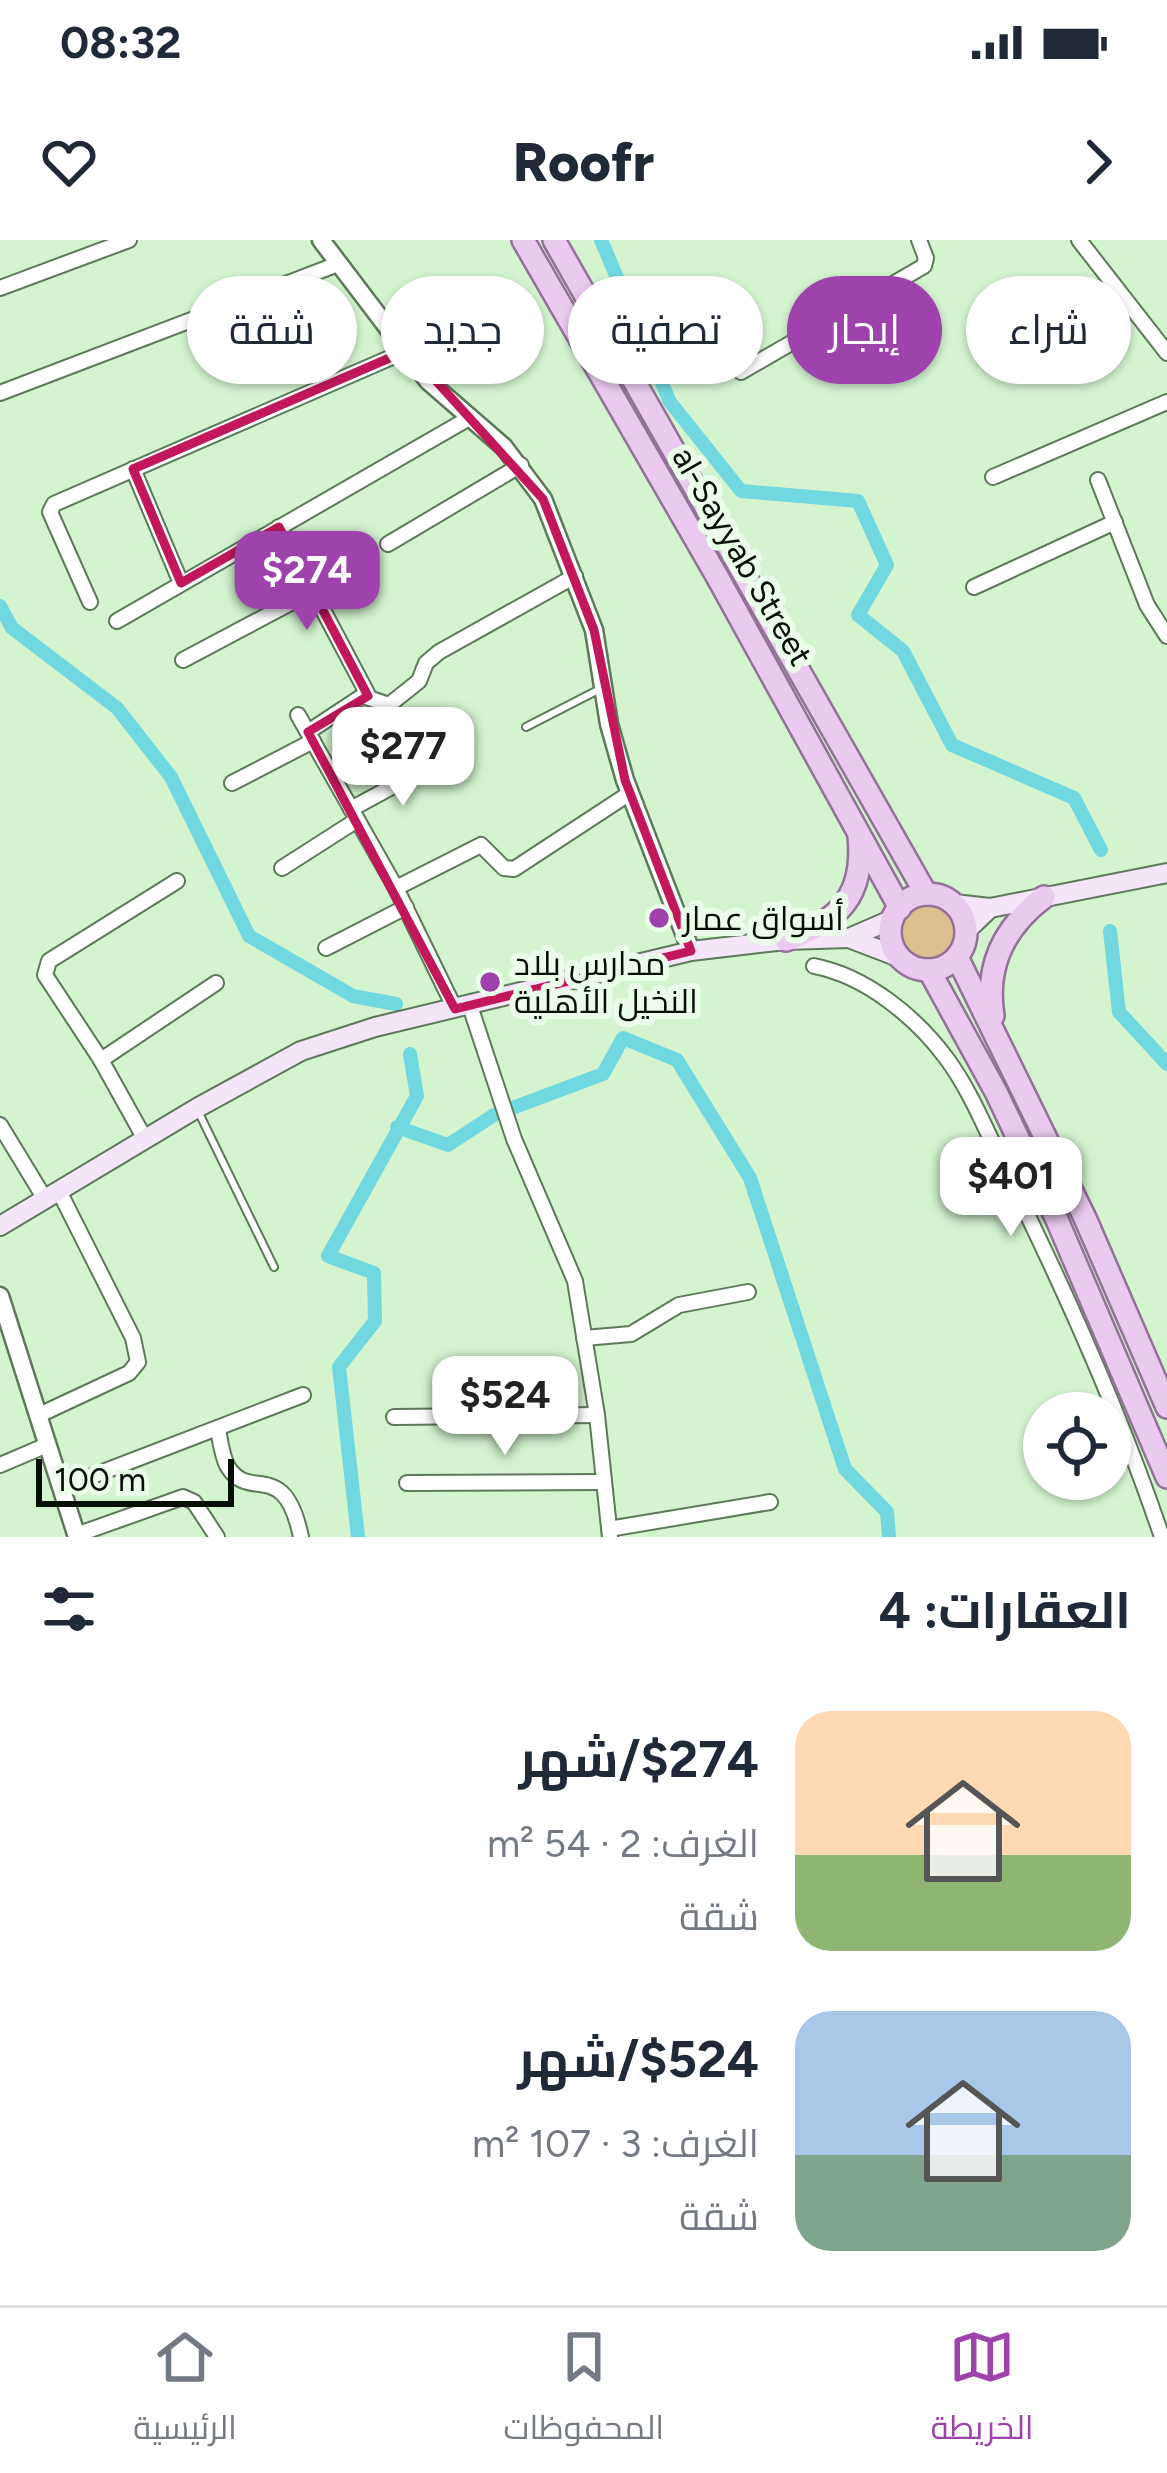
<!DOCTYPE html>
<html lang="ar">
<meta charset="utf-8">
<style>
body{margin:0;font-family:Figtree,Cairo,sans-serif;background:#f2f2f3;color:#1f2937;direction:rtl;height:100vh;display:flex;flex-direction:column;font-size:45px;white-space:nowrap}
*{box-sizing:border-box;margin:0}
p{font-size:39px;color:#747a83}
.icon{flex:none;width:66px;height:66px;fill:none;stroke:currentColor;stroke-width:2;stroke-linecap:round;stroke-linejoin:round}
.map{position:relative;height:1297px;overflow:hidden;direction:ltr}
.drawer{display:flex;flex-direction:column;background:#fff;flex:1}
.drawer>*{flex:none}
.banner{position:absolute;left:36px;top:36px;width:1095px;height:108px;direction:rtl;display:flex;gap:24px}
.buttons{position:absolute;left:1023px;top:1152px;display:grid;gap:24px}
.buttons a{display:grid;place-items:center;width:108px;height:108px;border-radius:50%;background:#fff;box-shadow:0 3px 9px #0004;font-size:60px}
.scale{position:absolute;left:36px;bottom:30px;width:198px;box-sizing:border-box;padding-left:12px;border:6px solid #060f05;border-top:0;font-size:33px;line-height:42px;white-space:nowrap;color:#060f05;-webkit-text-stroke:9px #eafde8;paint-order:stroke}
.price{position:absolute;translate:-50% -102px;padding:0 27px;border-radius:24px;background:#fff;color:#222;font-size:39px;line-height:78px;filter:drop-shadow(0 3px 6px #0008)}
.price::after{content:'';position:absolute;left:50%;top:72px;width:36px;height:27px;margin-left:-18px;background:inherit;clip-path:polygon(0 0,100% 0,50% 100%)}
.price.current{background:#9e42ac;color:#fff}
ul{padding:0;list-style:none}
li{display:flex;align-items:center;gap:36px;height:300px;padding:0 36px}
li span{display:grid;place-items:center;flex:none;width:336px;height:240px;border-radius:36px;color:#555}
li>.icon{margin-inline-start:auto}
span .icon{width:144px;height:144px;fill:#fffc;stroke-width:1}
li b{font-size:51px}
h2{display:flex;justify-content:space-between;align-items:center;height:144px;padding:0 36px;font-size:51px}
.chip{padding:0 42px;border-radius:54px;background:#fff;box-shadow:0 3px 9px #0004;font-size:42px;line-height:108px}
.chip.current{background:#9e42ac;color:#fff}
.status{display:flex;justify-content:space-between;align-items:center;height:84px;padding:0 60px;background:#fff;direction:ltr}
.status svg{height:33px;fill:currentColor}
header{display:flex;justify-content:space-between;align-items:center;height:156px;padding:0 36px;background:#fff;font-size:54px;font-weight:800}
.tab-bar{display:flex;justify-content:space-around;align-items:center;height:168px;border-top:3px solid #e0e1e3;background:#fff;font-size:33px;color:#747a83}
.tab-bar a{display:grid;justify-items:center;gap:6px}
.tab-bar .current{color:#9e42ac}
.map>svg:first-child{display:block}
.green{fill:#dcc18f}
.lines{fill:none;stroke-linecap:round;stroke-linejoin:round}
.canal{stroke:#71d8e0;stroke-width:14}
.service-casing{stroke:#5d795a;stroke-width:10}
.minor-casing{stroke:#5d795a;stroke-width:18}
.tertiary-casing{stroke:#5d795a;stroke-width:21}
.secondary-casing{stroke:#5d795a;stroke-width:22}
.primary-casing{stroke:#927297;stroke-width:26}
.service{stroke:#fff;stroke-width:6}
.minor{stroke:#fff;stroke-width:14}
.tertiary{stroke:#fff;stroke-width:16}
.secondary{stroke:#f5e5f8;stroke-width:18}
.primary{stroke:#ebcaf0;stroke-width:21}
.marked{fill:none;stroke:#c2185b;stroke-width:9;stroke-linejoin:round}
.poi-dot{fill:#9e42ac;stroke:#eafde8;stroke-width:4.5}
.labels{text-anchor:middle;stroke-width:12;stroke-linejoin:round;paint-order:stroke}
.street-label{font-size:33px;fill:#060f05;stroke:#eafde8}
.poi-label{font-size:33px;fill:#060f05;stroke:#eafde8;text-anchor:start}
</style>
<div class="status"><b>08:32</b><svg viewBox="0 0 49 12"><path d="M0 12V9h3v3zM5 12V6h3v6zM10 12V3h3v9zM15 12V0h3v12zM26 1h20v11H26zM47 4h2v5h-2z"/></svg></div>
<header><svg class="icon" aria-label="forward" viewBox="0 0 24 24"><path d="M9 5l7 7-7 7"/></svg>Roofr<svg class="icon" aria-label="heart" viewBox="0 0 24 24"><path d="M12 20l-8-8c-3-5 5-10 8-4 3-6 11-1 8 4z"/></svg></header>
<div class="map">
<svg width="1167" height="1297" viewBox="0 0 1167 1297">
<rect width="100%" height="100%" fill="#d4f4d0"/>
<circle class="green" cx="928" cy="693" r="30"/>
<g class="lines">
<g class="canal">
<polyline points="601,0 670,162 741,251 858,261 887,325 858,375 903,411 952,505 1074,558 1101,610"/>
<polyline points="0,366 12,388 117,468 171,537 249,696 353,756 396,764"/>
<polyline points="1110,691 1119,772 1167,824"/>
<polyline points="515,867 603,834 623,798 677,820 750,938 845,1229 887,1272 889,1297"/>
<polyline points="397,887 448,905 494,875"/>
<polyline points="358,1297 339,1127 375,1081 374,1033 328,1016 417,856 410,814"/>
</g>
<defs>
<g id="service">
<polyline points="526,487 602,448"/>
<polyline points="198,871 274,1027"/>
</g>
<g id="minor">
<polyline points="1079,0 1167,113"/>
<polyline points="0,48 129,0"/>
<polyline points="741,132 924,26 926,18 919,0"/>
<polyline points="0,153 338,24"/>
<polyline points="133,229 181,343"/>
<polyline points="993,237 1167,162"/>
<polyline points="1098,240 1147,365 1167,396"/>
<polyline points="279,287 367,453 308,492"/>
<polyline points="388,304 521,225"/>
<polyline points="974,347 1115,282"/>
<polyline points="90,362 50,272 54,264 408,110"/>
<polyline points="117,381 471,177"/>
<polyline points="183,420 313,351"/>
<polyline points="366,457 389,465 419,441 426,423 439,412 575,336"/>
<polyline points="298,475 396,648 455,769"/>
<polyline points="232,543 313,501"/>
<polyline points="351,569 432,525"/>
<polyline points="282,628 357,580"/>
<polyline points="396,648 481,605 504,628 514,629 630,553"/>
<polyline points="326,708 406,667"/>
<path d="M 814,726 C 866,736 916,777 947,819 C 972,853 988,895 1007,933 C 1065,1050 1120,1173 1162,1297"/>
<polyline points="470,766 514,899 575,1041 597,1175 610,1297"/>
<polyline points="101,820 216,743"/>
<polyline points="0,885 45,959"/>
<polyline points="145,899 101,820 45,735 49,721 177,641"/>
<polyline points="584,1098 631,1094 679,1065 748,1052"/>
<polyline points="39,1175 129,1133 138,1122 133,1098 59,951"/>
<polyline points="394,1177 597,1175"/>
<path d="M 218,1188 C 220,1200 222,1217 228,1227 C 250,1263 284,1216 301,1297"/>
<polyline points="0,1225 47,1205"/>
<polyline points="407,1243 604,1242"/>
<polyline points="61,1248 303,1155"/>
<polyline points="609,1289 770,1262"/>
<polyline points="76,1295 183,1257 194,1262 217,1297"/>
</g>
<g id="tertiary">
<polyline points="321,0 428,141 504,207 543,259 594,390 609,484 625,540 691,711"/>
<polyline points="0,1056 77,1297"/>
</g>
<g id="secondary">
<polyline points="954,664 990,668 1167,633"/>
<polyline points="966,691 990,668"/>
<polyline points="849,698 901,718"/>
<polyline points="0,986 197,868 301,811 375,787 691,711 786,700 849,698 893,679"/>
</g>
<g id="primary">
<polyline points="523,0 718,338 900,668"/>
<polyline points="554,0 926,654"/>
<circle cx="928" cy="692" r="38"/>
<path d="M 786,700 C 839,681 865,656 859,596"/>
<polyline points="957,717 1085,978 1167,1167"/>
<polyline points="929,730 996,852 1057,980 1167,1237"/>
<path d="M 993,776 C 985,726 1004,687 1044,657"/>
</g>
</defs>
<use href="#service" class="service-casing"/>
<use href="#minor" class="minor-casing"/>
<use href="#tertiary" class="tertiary-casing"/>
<use href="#secondary" class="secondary-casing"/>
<use href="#primary" class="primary-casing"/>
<use href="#service" class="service"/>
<use href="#minor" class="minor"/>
<use href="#tertiary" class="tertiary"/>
<use href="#secondary" class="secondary"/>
<use href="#primary" class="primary"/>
</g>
<path class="marked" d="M 408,110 L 543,259 L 594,390 L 625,540 L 691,711 L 455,769 L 308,492 L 368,456 L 279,287 L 181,343 L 133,229 Z"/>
<g class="poi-dot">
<circle cx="659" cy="678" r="12"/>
<circle cx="490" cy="742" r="12"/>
</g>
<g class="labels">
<g class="street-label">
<text transform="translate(743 316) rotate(60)" y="12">al-Sayyab Street</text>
</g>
<g class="poi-label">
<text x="683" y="690">أسواق عمار</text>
<text x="514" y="735">مدارس بلاد<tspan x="514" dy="38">النخيل الأهلية</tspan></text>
</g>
</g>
</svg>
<div class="buttons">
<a><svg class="icon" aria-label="locate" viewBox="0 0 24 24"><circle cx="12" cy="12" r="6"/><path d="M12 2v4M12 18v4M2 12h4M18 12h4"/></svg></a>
</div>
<div class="scale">100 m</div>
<b class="price current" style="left:307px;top:393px">$274</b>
<b class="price" style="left:403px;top:569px">$277</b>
<b class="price" style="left:1011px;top:999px">$401</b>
<b class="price" style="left:505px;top:1218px">$524</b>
<div class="banner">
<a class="chip">شراء</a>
<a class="chip current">إيجار</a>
<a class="chip">تصفية</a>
<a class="chip">جديد</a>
<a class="chip">شقة</a>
</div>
</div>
<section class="drawer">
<h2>العقارات: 4<svg class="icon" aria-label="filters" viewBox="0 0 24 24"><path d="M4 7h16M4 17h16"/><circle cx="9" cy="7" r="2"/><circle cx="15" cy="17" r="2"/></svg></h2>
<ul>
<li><span style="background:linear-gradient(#ffd9b3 60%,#8fb573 0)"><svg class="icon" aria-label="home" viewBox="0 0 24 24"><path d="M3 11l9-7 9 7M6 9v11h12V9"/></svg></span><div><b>$274/شهر</b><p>الغرف: 2 · 54 m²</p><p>شقة</p></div></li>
<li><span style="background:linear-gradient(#a9c7e8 60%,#7fa58c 0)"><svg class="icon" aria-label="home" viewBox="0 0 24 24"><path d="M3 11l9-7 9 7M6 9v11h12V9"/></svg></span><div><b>$524/شهر</b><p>الغرف: 3 · 107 m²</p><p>شقة</p></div></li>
</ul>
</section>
<nav class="tab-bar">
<a class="current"><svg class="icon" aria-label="map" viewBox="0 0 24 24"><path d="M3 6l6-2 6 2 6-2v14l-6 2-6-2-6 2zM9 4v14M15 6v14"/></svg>الخريطة</a>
<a><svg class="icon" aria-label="saved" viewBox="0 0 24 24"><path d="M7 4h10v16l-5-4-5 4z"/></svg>المحفوظات</a>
<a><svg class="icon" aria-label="home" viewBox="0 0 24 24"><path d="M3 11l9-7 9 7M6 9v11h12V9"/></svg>الرئيسية</a>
</nav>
